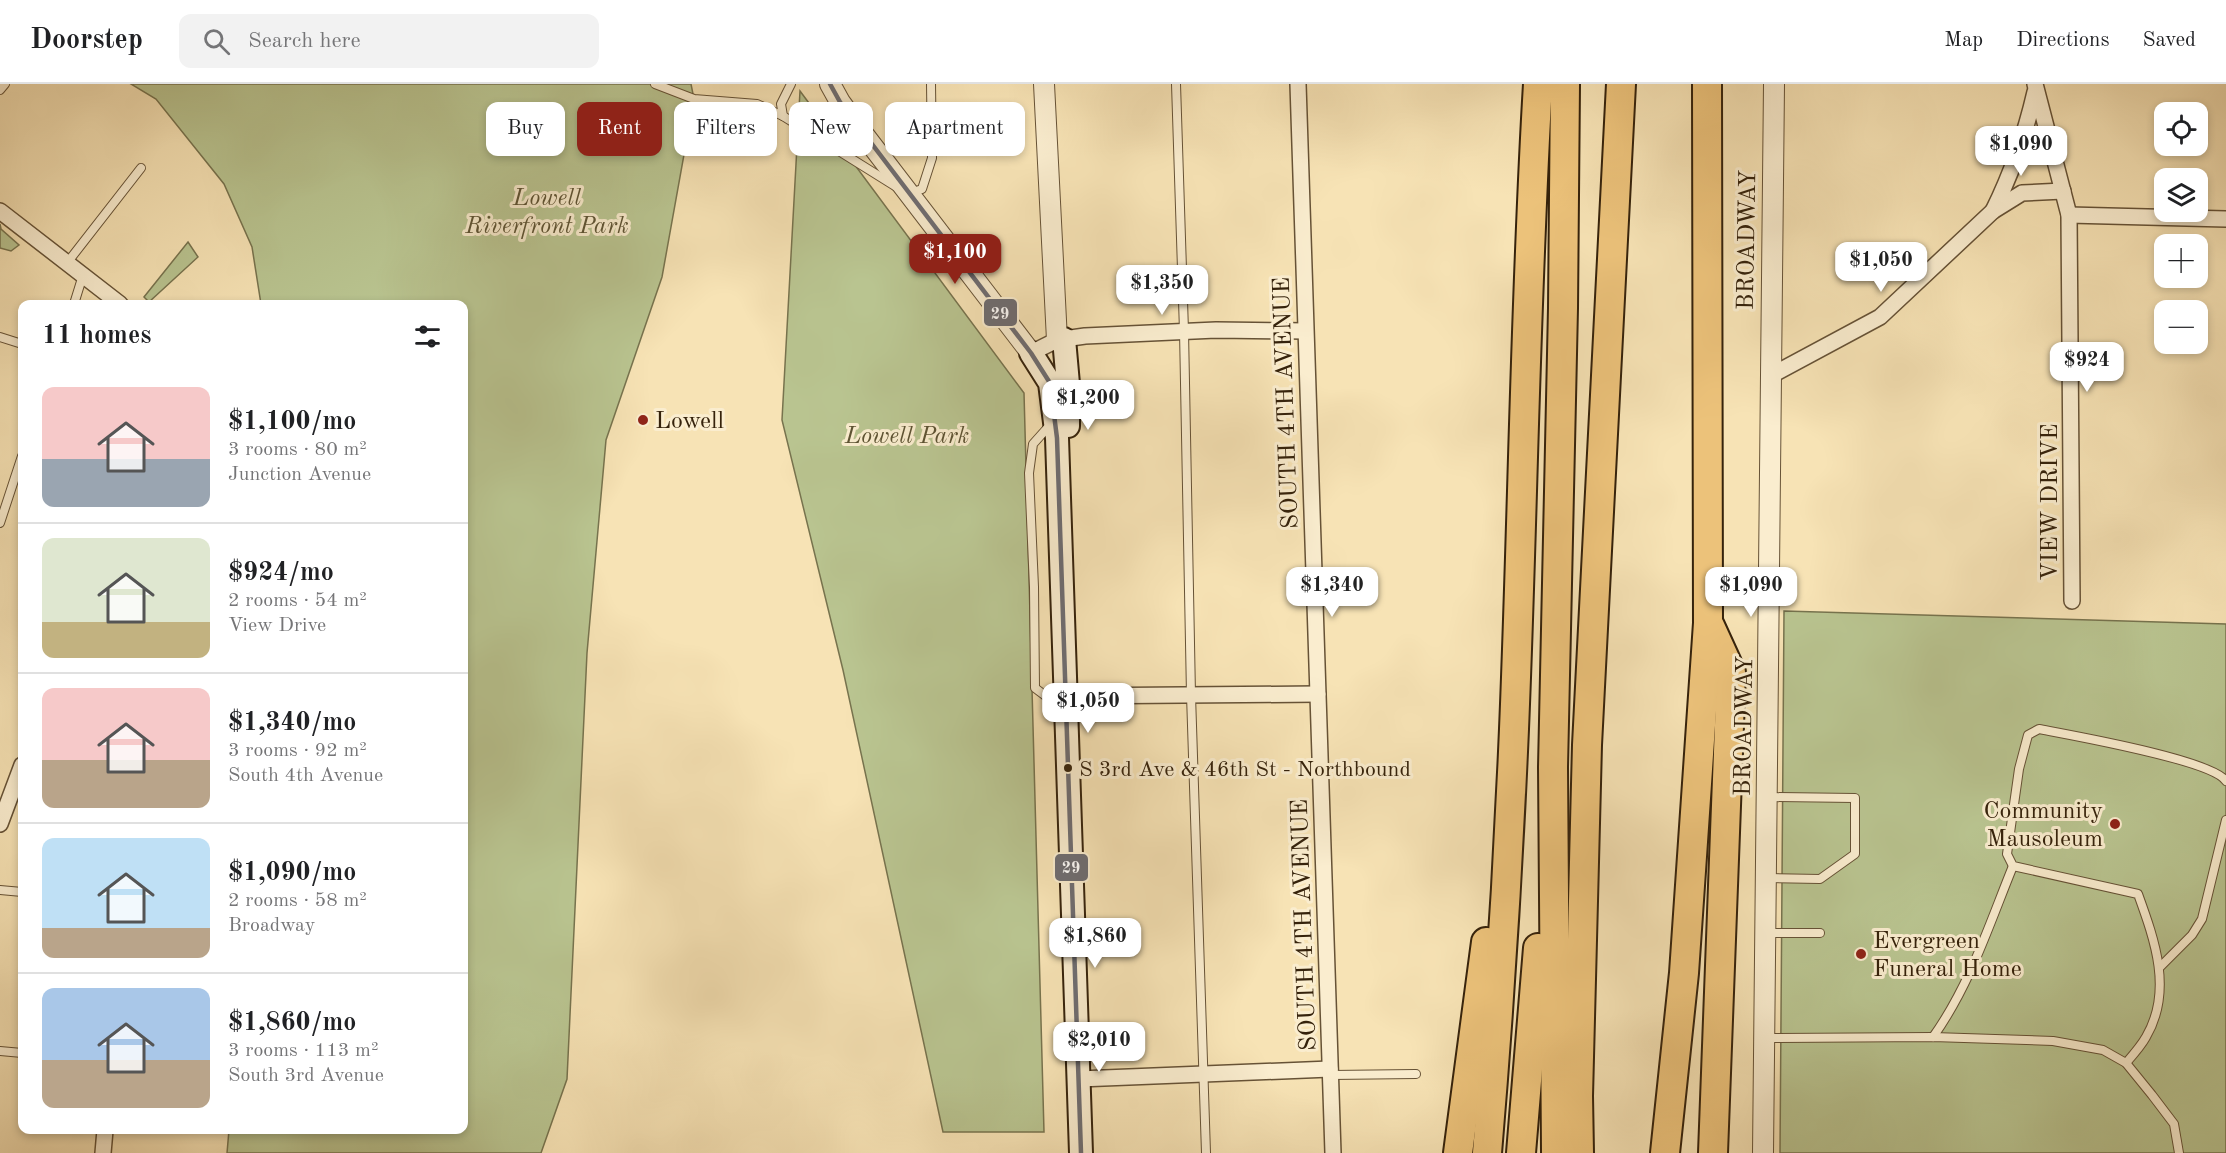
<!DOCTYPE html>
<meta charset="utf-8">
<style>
body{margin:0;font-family:"Old Standard TT",serif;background:#f2f2f2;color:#202124;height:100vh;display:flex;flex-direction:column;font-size:22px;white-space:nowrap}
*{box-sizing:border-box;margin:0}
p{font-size:20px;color:#757577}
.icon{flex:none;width:33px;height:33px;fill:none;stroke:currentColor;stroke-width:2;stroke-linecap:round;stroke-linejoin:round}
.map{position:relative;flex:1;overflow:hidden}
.side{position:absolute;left:18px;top:216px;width:450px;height:834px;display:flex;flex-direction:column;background:#fff;border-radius:12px;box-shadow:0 3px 9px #0003}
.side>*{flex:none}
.hud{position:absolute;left:486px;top:18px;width:570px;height:54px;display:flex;gap:12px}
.tools{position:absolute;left:2154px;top:18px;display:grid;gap:12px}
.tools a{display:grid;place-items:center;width:54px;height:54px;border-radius:12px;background:#fff;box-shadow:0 3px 9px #0003;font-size:30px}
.price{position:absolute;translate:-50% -51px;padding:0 14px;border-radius:12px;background:#fff;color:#222;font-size:20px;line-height:39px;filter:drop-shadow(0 2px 3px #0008)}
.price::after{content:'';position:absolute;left:50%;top:36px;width:18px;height:14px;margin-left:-9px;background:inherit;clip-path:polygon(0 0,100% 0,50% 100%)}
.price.current{background:#8f2418;color:#fff}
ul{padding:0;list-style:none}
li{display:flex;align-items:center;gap:18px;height:150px;padding:0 24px}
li+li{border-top:2px solid #e0e0e0}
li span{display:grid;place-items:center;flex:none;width:168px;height:120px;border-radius:12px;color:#555}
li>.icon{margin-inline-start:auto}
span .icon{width:72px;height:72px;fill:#fffc;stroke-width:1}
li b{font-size:26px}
h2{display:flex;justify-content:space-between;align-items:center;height:72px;padding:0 24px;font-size:26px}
.chip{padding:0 21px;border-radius:12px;background:#fff;box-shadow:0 3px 9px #0003;font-size:21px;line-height:54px}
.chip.current{background:#8f2418;color:#fff}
header{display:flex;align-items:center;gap:36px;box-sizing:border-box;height:84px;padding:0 30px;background:#fff;border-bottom:2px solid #e0e0e0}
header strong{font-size:28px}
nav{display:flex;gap:33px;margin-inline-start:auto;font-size:21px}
.search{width:420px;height:54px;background:#f2f2f2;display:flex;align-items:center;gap:15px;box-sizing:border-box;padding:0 21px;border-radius:12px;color:#757577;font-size:22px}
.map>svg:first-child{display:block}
.green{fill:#b9c490;stroke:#77734e;stroke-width:1.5}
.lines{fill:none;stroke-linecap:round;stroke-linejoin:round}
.service-casing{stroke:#665236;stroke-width:10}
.minor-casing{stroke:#665236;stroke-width:18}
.tertiary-casing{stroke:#665236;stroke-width:22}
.secondary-casing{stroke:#35220b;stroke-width:26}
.motorway-casing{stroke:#35220b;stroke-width:32}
.service{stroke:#faedcf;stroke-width:8}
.minor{stroke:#faedcf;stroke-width:15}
.tertiary{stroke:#faedcf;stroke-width:20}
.secondary{stroke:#faedcf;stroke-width:22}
.motorway{stroke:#ecc27a;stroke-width:28}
.bus-1-casing{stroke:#faedcf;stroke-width:9}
.bus-1{stroke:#6e6d72;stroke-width:4.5}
.poi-dot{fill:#8f2418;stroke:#faedcf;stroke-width:2}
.bus-dot{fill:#35220b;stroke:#faedcf;stroke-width:2}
.labels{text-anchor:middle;stroke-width:6;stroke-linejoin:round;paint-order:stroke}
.bus-label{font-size:22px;fill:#35220b;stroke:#faedcf;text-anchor:start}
.park-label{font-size:24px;font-style:italic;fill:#5d5333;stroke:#faedcf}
.street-label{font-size:24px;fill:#35220b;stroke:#faedcf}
.poi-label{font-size:24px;fill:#35220b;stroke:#faedcf;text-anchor:start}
.line-badge{stroke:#faedcf;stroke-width:2}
.badge-label{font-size:16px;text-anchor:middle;font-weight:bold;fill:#fff}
</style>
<header>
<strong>Doorstep</strong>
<div class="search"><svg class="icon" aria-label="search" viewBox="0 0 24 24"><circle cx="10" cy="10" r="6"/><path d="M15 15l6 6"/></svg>Search here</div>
<nav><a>Map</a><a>Directions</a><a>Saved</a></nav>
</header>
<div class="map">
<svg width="2226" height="1069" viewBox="0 0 2226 1069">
<rect width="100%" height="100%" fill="#f7e3b5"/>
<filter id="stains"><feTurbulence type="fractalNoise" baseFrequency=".00333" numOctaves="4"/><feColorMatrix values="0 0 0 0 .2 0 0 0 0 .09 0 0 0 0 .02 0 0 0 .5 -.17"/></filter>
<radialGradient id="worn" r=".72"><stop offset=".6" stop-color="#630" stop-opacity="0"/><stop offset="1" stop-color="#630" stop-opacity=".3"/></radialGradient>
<g class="green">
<polygon points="131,0 691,0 694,15 662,193 606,356 587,569 567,995 541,1069 227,1069 229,1046 464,1046 464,220 261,220 252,163 224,100 156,15"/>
<polygon points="800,7 1024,309 1044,1048 943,1048 843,586 782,336"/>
<polygon points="0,140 1,145 19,161 11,167 0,164"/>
<polygon points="188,158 198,173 149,218 144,213"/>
<polygon points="1784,527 2226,540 2226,1069 1780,1069"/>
</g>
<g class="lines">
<defs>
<g id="service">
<polyline points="655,0 694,15 757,20 783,32"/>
<polyline points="791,0 781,20 783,32 895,102"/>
<polyline points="1176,0 1184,247 1191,611 1206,1069"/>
<polyline points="0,6 5,0"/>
<polyline points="911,109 922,105 932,74 931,0"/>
<polyline points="67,179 141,84"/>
<polyline points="74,220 83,191"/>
<polyline points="0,253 22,260"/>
<polyline points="1050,341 1033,360 1029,389 1034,503 1035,604 1047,613 1062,612"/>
<polyline points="0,439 22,372"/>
<polyline points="1768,794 1820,795 1855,770 1855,714 1769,713"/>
<polyline points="0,806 22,808"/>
<polyline points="1767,849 1820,849"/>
<polyline points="2160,883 2192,851 2202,835 2226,736"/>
<path d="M 1933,953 C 1970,901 1989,841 2013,782"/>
<polyline points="1765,954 1933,953 2053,957 2103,966 2126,979 2152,1011 2174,1040 2179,1069"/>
<polyline points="0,967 22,969"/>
<path d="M 2126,979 C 2133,971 2141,962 2146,953 C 2173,907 2155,857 2138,810 L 2013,782 L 2007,770 L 2019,685 L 2028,651 L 2039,645 C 2070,651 2212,676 2226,697"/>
<polyline points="1331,991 1416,990"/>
</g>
<g id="minor">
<polyline points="1298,0 1333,1069"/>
<polyline points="2035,0 2069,131 2072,517"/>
<polyline points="0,127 120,220"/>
<path d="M 1993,127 C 2013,87 2025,51 2035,8"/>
<polyline points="2069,131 2226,135"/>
<polyline points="1031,269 1057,256 1085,252 1216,246 1305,247"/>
<polyline points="1770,292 1880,233 1993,127 2022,109 2063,107"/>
<polyline points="1067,612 1318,610"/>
<polyline points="0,740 22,681"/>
<polyline points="1079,995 1330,985"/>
<polyline points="103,1069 105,1046"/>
</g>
<g id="tertiary">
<polyline points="830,0 840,18 861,47 1031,269"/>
<polyline points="1044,0 1057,256"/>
<polyline points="1763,1069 1774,0"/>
</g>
<g id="secondary">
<polyline points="1064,255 1068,300 1068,342"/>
<polyline points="1031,269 1050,299 1057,354 1081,1069"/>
</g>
<g id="motorway">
<polyline points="1710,542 1731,588 1713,1069"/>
<polyline points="1458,1069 1486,858"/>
<path d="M 1487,1069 C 1499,928 1508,786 1514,645 C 1523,430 1525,215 1538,0"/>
<polyline points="1521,1069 1538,864"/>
<polyline points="1556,1069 1553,683 1563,224 1565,0"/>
<polyline points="1579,1069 1578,1012 1587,661 1621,0"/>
<polyline points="1665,1069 1684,889 1708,539 1707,0"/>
</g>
</defs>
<use href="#service" class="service-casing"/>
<use href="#minor" class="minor-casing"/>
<use href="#tertiary" class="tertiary-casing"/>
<use href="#secondary" class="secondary-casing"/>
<use href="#motorway" class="motorway-casing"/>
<use href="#service" class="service"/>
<use href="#minor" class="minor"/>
<use href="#tertiary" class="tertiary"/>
<use href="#secondary" class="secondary"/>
<use href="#motorway" class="motorway"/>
<defs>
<polyline id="bus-1" points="830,0 840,18 1031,269 1050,299 1057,354 1081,1069"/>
</defs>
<use href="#bus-1" class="bus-1-casing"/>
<use href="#bus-1" class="bus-1"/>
</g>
<g class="poi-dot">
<circle cx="643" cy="336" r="6"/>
<circle cx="2115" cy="740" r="6"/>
<circle cx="1861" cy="870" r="6"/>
</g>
<circle class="bus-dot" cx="1068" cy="684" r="5"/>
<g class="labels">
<g class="bus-label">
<text x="1079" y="692">S 3rd Ave &amp; 46th St - Northbound</text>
</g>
<g class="park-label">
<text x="547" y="121">Lowell<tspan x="547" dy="28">Riverfront Park</tspan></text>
<text x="907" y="359">Lowell Park</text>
</g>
<g class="street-label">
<text transform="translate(1746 156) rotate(-89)" y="8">BROADWAY</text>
<text transform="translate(1285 319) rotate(-92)" y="8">SOUTH 4TH AVENUE</text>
<text transform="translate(2049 418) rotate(-90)" y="8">VIEW DRIVE</text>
<text transform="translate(1743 642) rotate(-89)" y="8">BROADWAY</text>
<text transform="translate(1303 841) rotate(-92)" y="8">SOUTH 4TH AVENUE</text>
</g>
<g class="poi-label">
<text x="655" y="344">Lowell</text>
<text x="2103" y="734" text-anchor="end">Community<tspan x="2103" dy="28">Mausoleum</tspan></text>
<text x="1873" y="864">Evergreen<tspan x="1873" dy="28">Funeral Home</tspan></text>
</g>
</g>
<g class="line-badge">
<rect x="983" y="214" width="35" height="29" rx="6" fill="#6e6d72"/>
<rect x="1054" y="769" width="35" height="29" rx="6" fill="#6e6d72"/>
</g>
<g class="badge-label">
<text x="1000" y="235">29</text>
<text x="1071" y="789">29</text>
</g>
<rect width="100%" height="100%" filter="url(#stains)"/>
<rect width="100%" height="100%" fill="url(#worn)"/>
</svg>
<div class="tools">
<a><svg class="icon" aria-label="locate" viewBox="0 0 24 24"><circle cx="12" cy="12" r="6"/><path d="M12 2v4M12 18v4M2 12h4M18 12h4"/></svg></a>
<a><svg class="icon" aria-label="layers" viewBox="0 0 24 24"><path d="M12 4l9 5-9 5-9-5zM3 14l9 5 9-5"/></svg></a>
<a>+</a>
<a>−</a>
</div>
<b class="price" style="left:2021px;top:93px">$1,090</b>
<b class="price current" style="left:955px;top:201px">$1,100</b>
<b class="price" style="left:1881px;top:209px">$1,050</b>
<b class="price" style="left:1162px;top:232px">$1,350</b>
<b class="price" style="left:2087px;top:309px">$924</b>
<b class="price" style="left:1088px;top:347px">$1,200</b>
<b class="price" style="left:1332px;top:534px">$1,340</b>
<b class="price" style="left:1751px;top:534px">$1,090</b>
<b class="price" style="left:1088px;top:650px">$1,050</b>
<b class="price" style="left:1095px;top:885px">$1,860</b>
<b class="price" style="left:1099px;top:989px">$2,010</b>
<div class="hud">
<a class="chip">Buy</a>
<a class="chip current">Rent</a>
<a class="chip">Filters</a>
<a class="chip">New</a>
<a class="chip">Apartment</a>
</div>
<section class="side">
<h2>11 homes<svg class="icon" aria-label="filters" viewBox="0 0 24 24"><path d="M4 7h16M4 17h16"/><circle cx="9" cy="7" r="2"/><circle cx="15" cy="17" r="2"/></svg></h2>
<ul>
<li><span style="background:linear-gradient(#f6c9c9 60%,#9aa5b1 0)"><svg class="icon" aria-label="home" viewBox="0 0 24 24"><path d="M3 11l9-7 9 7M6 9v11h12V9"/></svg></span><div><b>$1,100/mo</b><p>3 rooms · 80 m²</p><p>Junction Avenue</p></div></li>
<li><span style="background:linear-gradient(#dfe7d0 70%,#c2b280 0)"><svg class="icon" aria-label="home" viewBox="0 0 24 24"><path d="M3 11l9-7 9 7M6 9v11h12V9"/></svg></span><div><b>$924/mo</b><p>2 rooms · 54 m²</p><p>View Drive</p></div></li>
<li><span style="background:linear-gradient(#f6c9c9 60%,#b9a48a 0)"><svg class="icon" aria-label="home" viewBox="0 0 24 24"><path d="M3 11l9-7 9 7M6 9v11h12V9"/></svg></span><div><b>$1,340/mo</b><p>3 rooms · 92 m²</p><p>South 4th Avenue</p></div></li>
<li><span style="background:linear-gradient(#bfe0f5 75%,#b9a48a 0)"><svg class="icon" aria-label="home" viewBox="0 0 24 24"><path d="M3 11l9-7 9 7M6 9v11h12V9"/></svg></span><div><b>$1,090/mo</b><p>2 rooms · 58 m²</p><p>Broadway</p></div></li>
<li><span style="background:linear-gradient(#a9c7e8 60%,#b9a48a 0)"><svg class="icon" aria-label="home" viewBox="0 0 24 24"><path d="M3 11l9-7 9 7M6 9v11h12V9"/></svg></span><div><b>$1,860/mo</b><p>3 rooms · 113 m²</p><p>South 3rd Avenue</p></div></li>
</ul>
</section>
</div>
